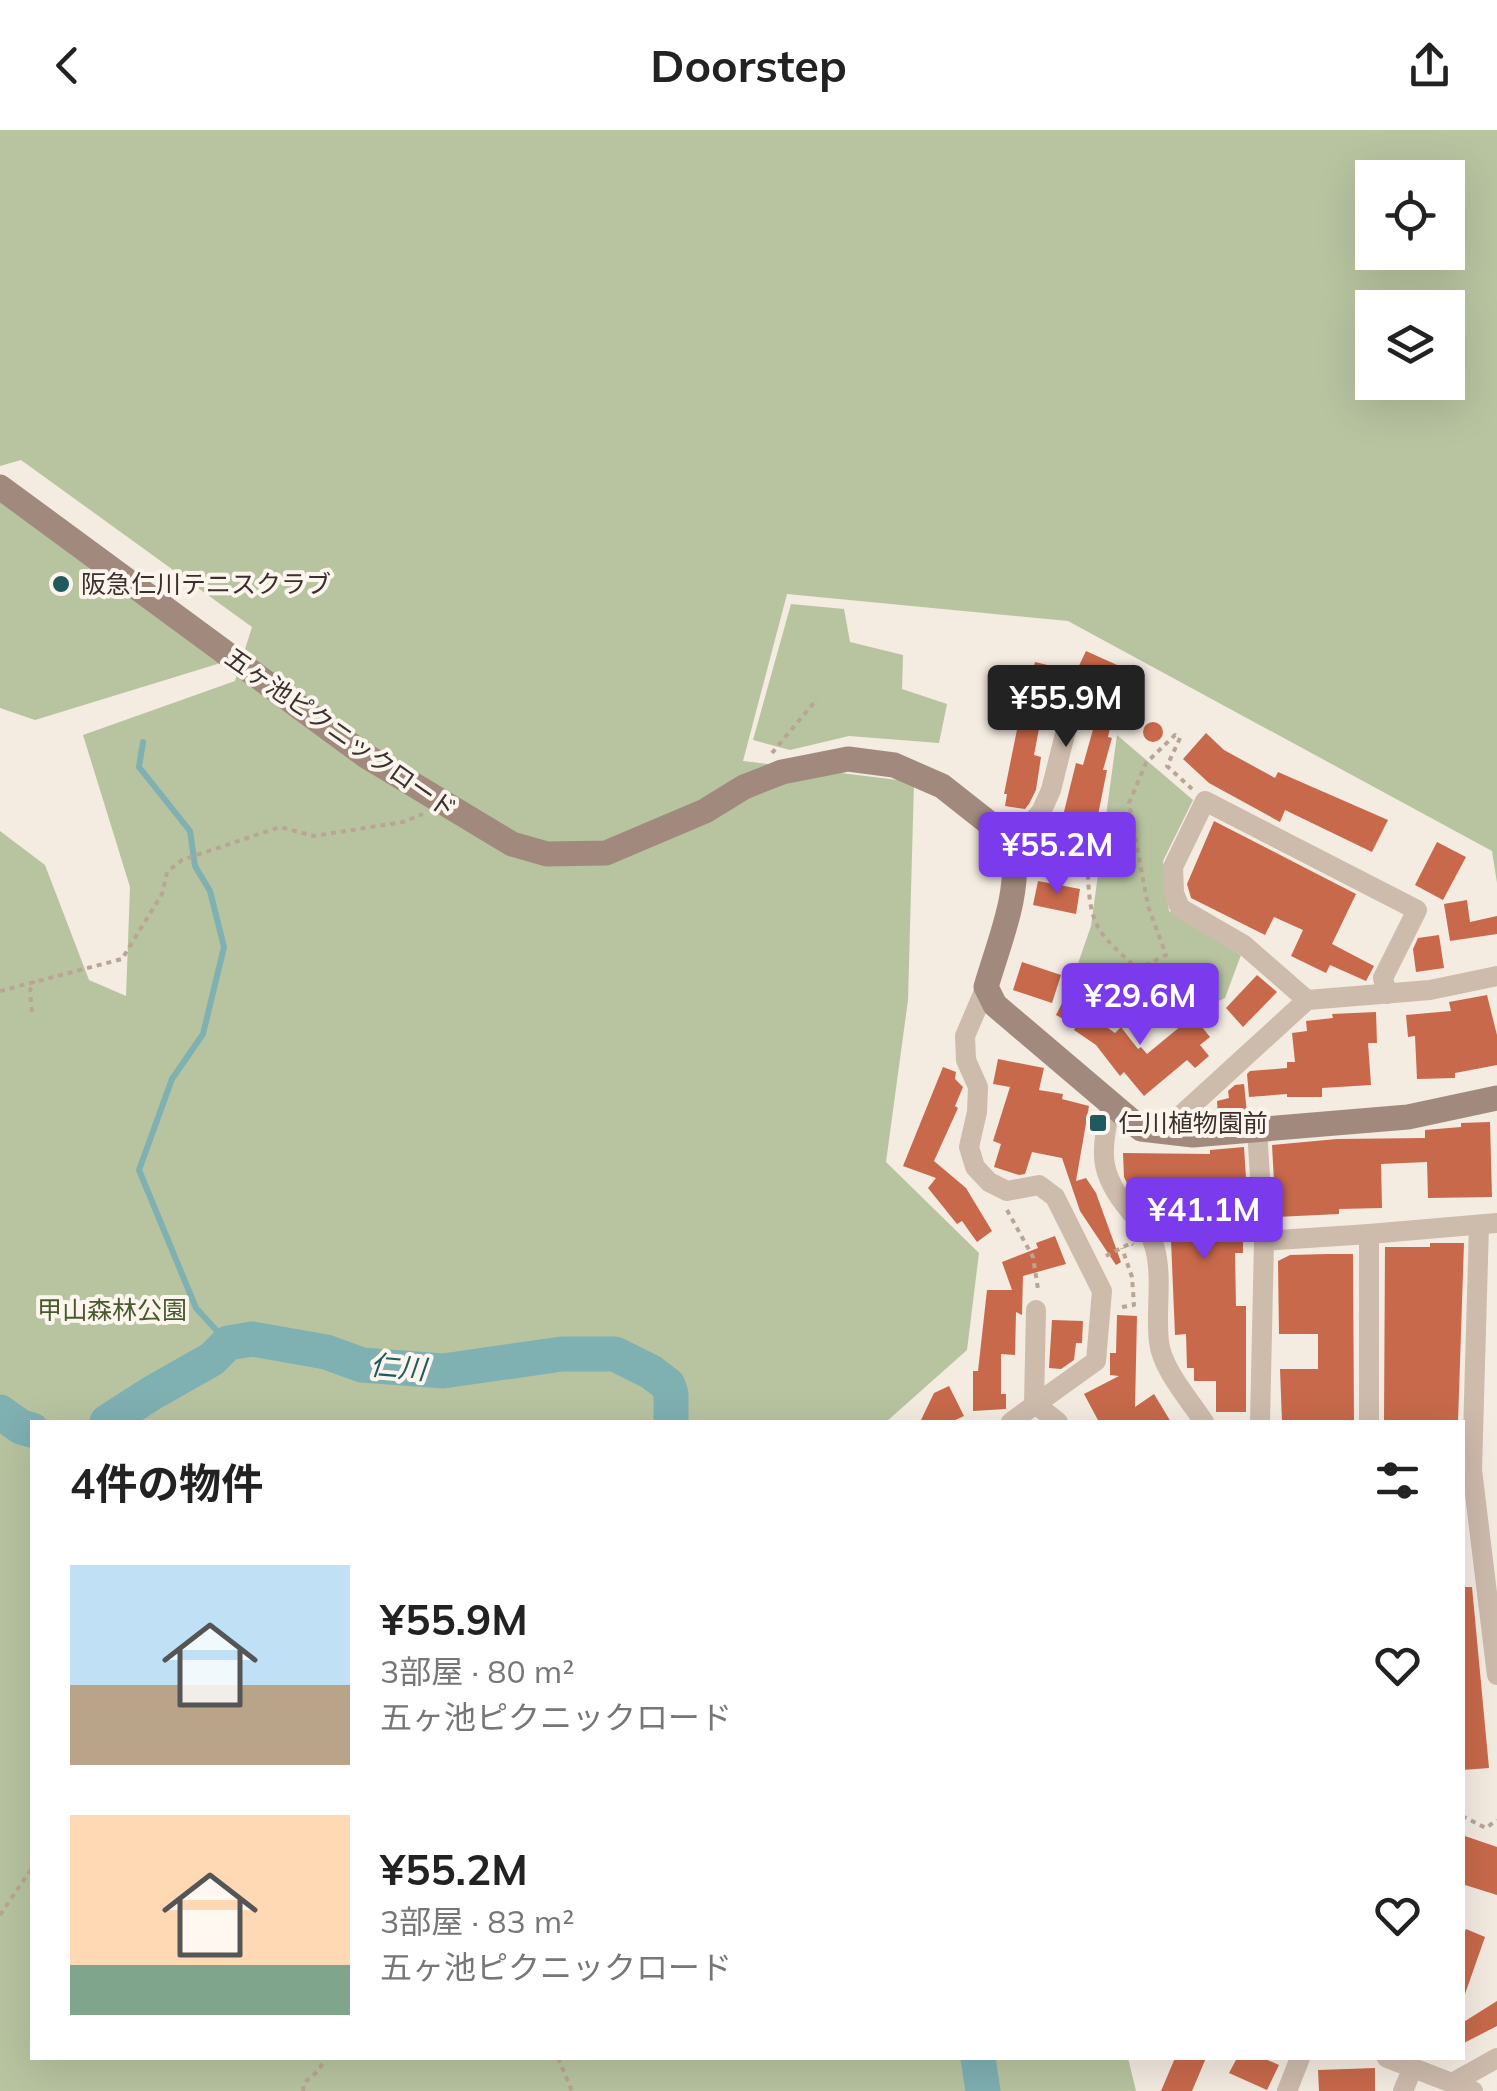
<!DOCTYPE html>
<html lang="ja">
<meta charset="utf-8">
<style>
body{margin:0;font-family:Mulish,"Noto Sans JP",sans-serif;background:#f6f6f6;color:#222;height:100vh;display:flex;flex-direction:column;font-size:38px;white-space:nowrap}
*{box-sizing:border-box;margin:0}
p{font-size:32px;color:#767676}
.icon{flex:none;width:55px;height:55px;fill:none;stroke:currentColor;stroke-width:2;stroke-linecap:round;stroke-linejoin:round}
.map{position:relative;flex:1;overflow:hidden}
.sheet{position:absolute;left:30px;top:1290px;width:1435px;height:640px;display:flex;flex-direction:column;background:#fff;border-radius:0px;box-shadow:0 10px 40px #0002}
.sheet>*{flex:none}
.buttons{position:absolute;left:1355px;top:30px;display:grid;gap:20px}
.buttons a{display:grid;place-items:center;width:110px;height:110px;border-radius:0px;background:#fff;box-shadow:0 10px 40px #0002;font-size:50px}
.price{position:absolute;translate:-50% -85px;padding:0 22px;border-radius:10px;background:#7c3aed;color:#fff;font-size:32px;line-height:65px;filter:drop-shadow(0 2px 5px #0008)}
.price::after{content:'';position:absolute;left:50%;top:60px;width:30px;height:22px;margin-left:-15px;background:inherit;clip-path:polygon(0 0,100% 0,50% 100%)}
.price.current{background:#222;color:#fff}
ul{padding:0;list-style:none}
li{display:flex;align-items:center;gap:30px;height:250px;padding:0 40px}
li span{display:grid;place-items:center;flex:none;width:280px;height:200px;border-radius:0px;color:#555}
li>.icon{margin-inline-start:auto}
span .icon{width:120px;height:120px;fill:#fffc;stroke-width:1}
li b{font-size:42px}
h2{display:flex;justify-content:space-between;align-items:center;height:120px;padding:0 40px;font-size:42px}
header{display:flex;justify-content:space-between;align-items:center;height:130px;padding:0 40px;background:#fff;font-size:45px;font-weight:700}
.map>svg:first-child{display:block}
.green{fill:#b8c4a0;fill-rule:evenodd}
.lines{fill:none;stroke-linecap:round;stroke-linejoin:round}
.stream{stroke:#7fb0b2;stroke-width:6}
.river{stroke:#7fb0b2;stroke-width:35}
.building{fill:#c8694b}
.path{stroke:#b9a596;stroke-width:4;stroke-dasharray:5 5;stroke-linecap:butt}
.street{stroke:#cdbbac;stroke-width:20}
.secondary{stroke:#a18a7d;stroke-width:25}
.poi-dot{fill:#1f5a5e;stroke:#fbf5ee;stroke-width:4}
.labels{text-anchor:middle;stroke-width:8;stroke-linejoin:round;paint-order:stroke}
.poi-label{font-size:25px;fill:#3b302b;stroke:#fbf5ee;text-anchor:start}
.street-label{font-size:25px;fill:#3b302b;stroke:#fbf5ee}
.park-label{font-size:25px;fill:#4a5a2e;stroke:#fbf5ee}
.water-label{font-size:28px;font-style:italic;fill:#1f5a5e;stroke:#fbf5ee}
</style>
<header><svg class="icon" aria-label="back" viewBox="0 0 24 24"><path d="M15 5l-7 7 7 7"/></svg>Doorstep<svg class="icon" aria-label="share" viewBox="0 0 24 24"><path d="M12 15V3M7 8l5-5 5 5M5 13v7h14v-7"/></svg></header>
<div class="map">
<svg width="1497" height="1961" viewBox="0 0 1497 1961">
<rect width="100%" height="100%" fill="#f4ebe1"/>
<g class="green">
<path d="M 0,0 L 1497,0 L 1497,753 L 1492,721 L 1068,491 L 787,464 L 743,631 L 914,652 L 908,870 L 886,1032 L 979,1123 L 967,1220 L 886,1292 L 32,1292 L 32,1928 L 1128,1928 L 1136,1961 L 0,1961 L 0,701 L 45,735 L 89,850 L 126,866 L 130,757 L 83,605 L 235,551 L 252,497 L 21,330 L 0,336 ZM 1372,48 L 1448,48 L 1448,122 L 1372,122 ZM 1372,178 L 1448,178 L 1448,252 L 1372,252 Z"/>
<polygon points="0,365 224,532 35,590 0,578"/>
<polygon points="791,474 844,479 850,512 903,525 902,559 947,574 939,613 849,606 790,620 753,610"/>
<polygon points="1117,605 1193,670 1163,731 1169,781 1241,825 1225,868 1174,891 1137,897 1094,878 1073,848 1091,796"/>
</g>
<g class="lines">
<polyline class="stream" points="143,612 139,637 190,701 195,736 210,761 224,817 203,904 172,949 139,1040 196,1178 228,1213"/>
<g class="river">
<polyline points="0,1282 21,1297 32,1300"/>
<polyline points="107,1292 152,1263 212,1229 228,1213 252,1209 326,1222 362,1235 443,1241 562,1224 615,1224 651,1242 668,1255 671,1264 671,1292"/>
<polyline points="978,1928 983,1961"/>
</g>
</g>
<g class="building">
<polygon points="1086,521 1117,535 1108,554 1126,560 1121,577 1115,575 1108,607 1112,608 1103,640 1107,640 1089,730 1030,720 1032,712 1050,692 1061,694 1076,633 1083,635 1094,596 1088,594 1089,587 1051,578 1049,584 1042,583 1034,625 1041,627 1036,660 1029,674 1025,679 1005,676 1007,664 1004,664 1025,560 1028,561 1035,532 1076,542"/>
<circle cx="1153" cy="602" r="10"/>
<polygon points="1206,603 1224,620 1275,648 1278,642 1388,690 1372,722 1285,680 1280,692 1209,653 1183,629"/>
<polygon points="1214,691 1356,764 1332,814 1374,836 1366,851 1330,835 1326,843 1291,826 1303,800 1274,787 1265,805 1191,768 1187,754"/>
<polygon points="1437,712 1466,727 1443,770 1415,755"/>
<polygon points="1038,751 1080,759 1076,784 1033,775"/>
<polygon points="1467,770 1470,792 1497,786 1497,804 1450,811 1444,774"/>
<polygon points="1439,805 1444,838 1416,842 1413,819 1418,808"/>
<polygon points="1022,832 1061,845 1052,873 1013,860"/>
<polygon points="1257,845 1277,862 1243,897 1226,878"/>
<polygon points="1487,865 1497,905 1497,935 1455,943 1455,948 1417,949 1415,906 1408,907 1406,885 1451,881 1449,872"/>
<polygon points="1065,867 1115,903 1121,897 1138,919 1141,917 1147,924 1193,886 1210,907 1200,915 1209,926 1195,938 1187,930 1144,966 1124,942 1120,946 1096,915 1074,900 1076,896 1056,885"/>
<polygon points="1376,882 1377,913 1368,913 1371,955 1322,958 1322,967 1287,967 1287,964 1249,967 1247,944 1250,941 1287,938 1287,932 1295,932 1292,903 1307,901 1306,891 1333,888 1332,884"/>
<polygon points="998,929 1044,938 1039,960 1063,964 1062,969 1089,976 1076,1051 1086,1048 1096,1063 1121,1132 1116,1135 1080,1081 1062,1028 1032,1022 1025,1044 1019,1045 994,1037 1001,1014 993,1011 1010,957 993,954"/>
<polygon points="943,937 956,942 955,949 963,957 955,976 958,978 934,1031 966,1058 992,1101 977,1112 962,1091 957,1094 928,1058 936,1048 903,1036"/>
<polygon points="1244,954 1247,983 1218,986 1217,971 1229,968 1228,961 1235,955"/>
<polygon points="1490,992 1492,1067 1428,1068 1427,1032 1381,1034 1382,1078 1339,1079 1339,1084 1276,1087 1272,1015 1337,1009 1425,1008 1425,1000 1461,997 1461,993"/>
<polygon points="1244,1017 1246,1048 1232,1048 1233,1096 1243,1096 1243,1123 1235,1123 1236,1176 1246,1176 1246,1282 1216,1282 1216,1251 1194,1251 1194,1238 1187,1238 1186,1204 1175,1205 1170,1087 1165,1087 1164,1052 1127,1053 1124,1047 1123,1023 1210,1024 1210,1020"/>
<polygon points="1055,1106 1066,1134 1023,1146 1022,1185 1016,1182 1015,1225 1001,1224 1001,1264 1006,1264 1006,1279 973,1281 973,1241 978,1241 987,1160 1012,1160 1002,1132 1038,1118 1036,1113"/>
<polygon points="1430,1113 1464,1113 1458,1292 1384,1292 1385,1117 1430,1117"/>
<polygon points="1328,1124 1353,1124 1354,1292 1282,1292 1280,1239 1318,1239 1318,1204 1279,1204 1278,1131 1290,1125"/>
<polygon points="1117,1185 1137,1186 1135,1277 1154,1264 1171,1292 1099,1292 1084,1264 1119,1246 1110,1245 1110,1223 1116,1223"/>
<polygon points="1052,1190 1083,1191 1082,1213 1076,1213 1074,1230 1061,1239 1049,1238"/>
<polygon points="949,1256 964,1286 951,1292 920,1292 934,1263"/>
<polygon points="1462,1457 1472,1457 1489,1638 1462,1640"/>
<polygon points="1462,1705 1497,1717 1497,1765 1462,1754"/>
<polygon points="1466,1799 1485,1807 1465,1864 1462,1808"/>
<polygon points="1497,1871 1497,1896 1462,1914 1462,1893"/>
<polygon points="1175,1928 1206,1928 1192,1961 1161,1961"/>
<polygon points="1237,1928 1263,1928 1279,1935 1267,1960 1229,1943"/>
<polygon points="1375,1938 1375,1961 1319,1961 1318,1940"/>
</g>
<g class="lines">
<g class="path">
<polyline points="772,623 817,569"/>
<path d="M 1037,739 L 1088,746 C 1090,799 1100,805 1138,839 L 1166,825 L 1148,776 L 1129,673 L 1146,633 L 1175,605 L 1180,608 L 1167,636 L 1192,659"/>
<polyline points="0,861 122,829 162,764 167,742 182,730 280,697 314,706 403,692 423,684"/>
<polyline points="32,882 30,860 34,851"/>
<polyline points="1007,1080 1033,1127 1038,1159"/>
<polyline points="1106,1126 1131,1113 1133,1115"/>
<polyline points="1122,1177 1134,1175 1132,1147 1122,1118"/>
<polyline points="1462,1686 1486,1698 1497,1690"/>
<polyline points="0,1785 32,1738"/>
<polyline points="558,1928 572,1961"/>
<polyline points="303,1961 304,1953 319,1940 325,1928"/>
</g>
<g class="street">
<polyline points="1013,712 1041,682 1051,660 1066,600"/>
<polyline points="986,857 965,906 966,930 978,957 977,982 969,1017 975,1037 989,1052 1007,1061 1039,1055 1055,1067 1102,1161 1096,1231 1011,1292"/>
<polyline points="1307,870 1244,815 1180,778 1174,763 1173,737 1205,671 1417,780 1383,848 1387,864"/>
<path d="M 1111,974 C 1101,1022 1097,1042 1130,1081 C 1138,1090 1150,1100 1153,1112 C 1164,1144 1155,1179 1159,1212 C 1162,1239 1189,1269 1204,1292"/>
<polyline points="1147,997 1178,988 1307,870 1430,860 1497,846"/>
<polyline points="1257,999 1264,1111 1260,1292"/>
<polyline points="1479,1095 1472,1340 1497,1545"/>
<polyline points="1264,1111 1369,1104"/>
<polyline points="1036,1180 1034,1273 1058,1292"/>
<polyline points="1369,1292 1369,1104 1497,1093"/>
<polyline points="1387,1928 1473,1961"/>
<polyline points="1454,1952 1497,1928"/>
<polyline points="1287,1961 1300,1928"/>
<polyline points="1403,1961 1413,1937"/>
</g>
<path class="secondary" d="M 0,357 L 366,626 L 512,714 L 547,724 L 606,723 L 705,681 L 744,657 L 782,642 L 848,629 L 894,635 L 942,656 L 1013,712 C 1021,763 1000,809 986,857 L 995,875 L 1141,999 L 1193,1005 L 1408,987 L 1497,968"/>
</g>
<g class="poi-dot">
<circle cx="61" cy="454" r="10"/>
<rect x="1088" y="983" width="20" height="20" rx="5"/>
</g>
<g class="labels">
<g class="poi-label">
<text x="81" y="463">阪急仁川テニスクラブ</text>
<text x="1118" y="1002">仁川植物園前</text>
</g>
<g class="street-label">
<text transform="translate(341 603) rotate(35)" y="9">五ヶ池ピクニックロード</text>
</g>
<g class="park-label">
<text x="112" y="1189">甲山森林公園</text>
</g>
<g class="water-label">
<text transform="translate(398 1237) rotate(5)" y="10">仁川</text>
</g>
</g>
</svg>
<div class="buttons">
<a><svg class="icon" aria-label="locate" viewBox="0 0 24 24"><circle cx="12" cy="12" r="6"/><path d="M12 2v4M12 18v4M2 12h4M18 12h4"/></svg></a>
<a><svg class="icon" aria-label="layers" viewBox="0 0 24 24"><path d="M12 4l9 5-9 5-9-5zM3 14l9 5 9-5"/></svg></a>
</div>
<b class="price current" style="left:1066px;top:620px">¥55.9M</b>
<b class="price" style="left:1057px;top:767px">¥55.2M</b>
<b class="price" style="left:1140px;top:918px">¥29.6M</b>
<b class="price" style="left:1204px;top:1132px">¥41.1M</b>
<section class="sheet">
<h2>4件の物件<svg class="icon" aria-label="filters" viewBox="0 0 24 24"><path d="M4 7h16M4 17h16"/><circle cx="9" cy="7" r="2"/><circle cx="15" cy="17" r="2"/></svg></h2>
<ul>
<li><span style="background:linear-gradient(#bfe0f5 60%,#b9a48a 0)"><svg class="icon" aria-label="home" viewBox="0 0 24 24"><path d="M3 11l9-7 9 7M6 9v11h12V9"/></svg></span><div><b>¥55.9M</b><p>3部屋 · 80 m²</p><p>五ヶ池ピクニックロード</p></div><svg class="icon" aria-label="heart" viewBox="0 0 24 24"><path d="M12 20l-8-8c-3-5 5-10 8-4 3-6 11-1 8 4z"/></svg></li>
<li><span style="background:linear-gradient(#ffd9b3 75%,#7fa58c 0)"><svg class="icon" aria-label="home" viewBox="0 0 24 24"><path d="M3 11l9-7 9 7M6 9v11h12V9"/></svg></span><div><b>¥55.2M</b><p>3部屋 · 83 m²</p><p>五ヶ池ピクニックロード</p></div><svg class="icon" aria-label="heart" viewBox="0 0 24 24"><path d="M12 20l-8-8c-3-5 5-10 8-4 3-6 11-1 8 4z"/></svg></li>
</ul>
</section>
</div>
